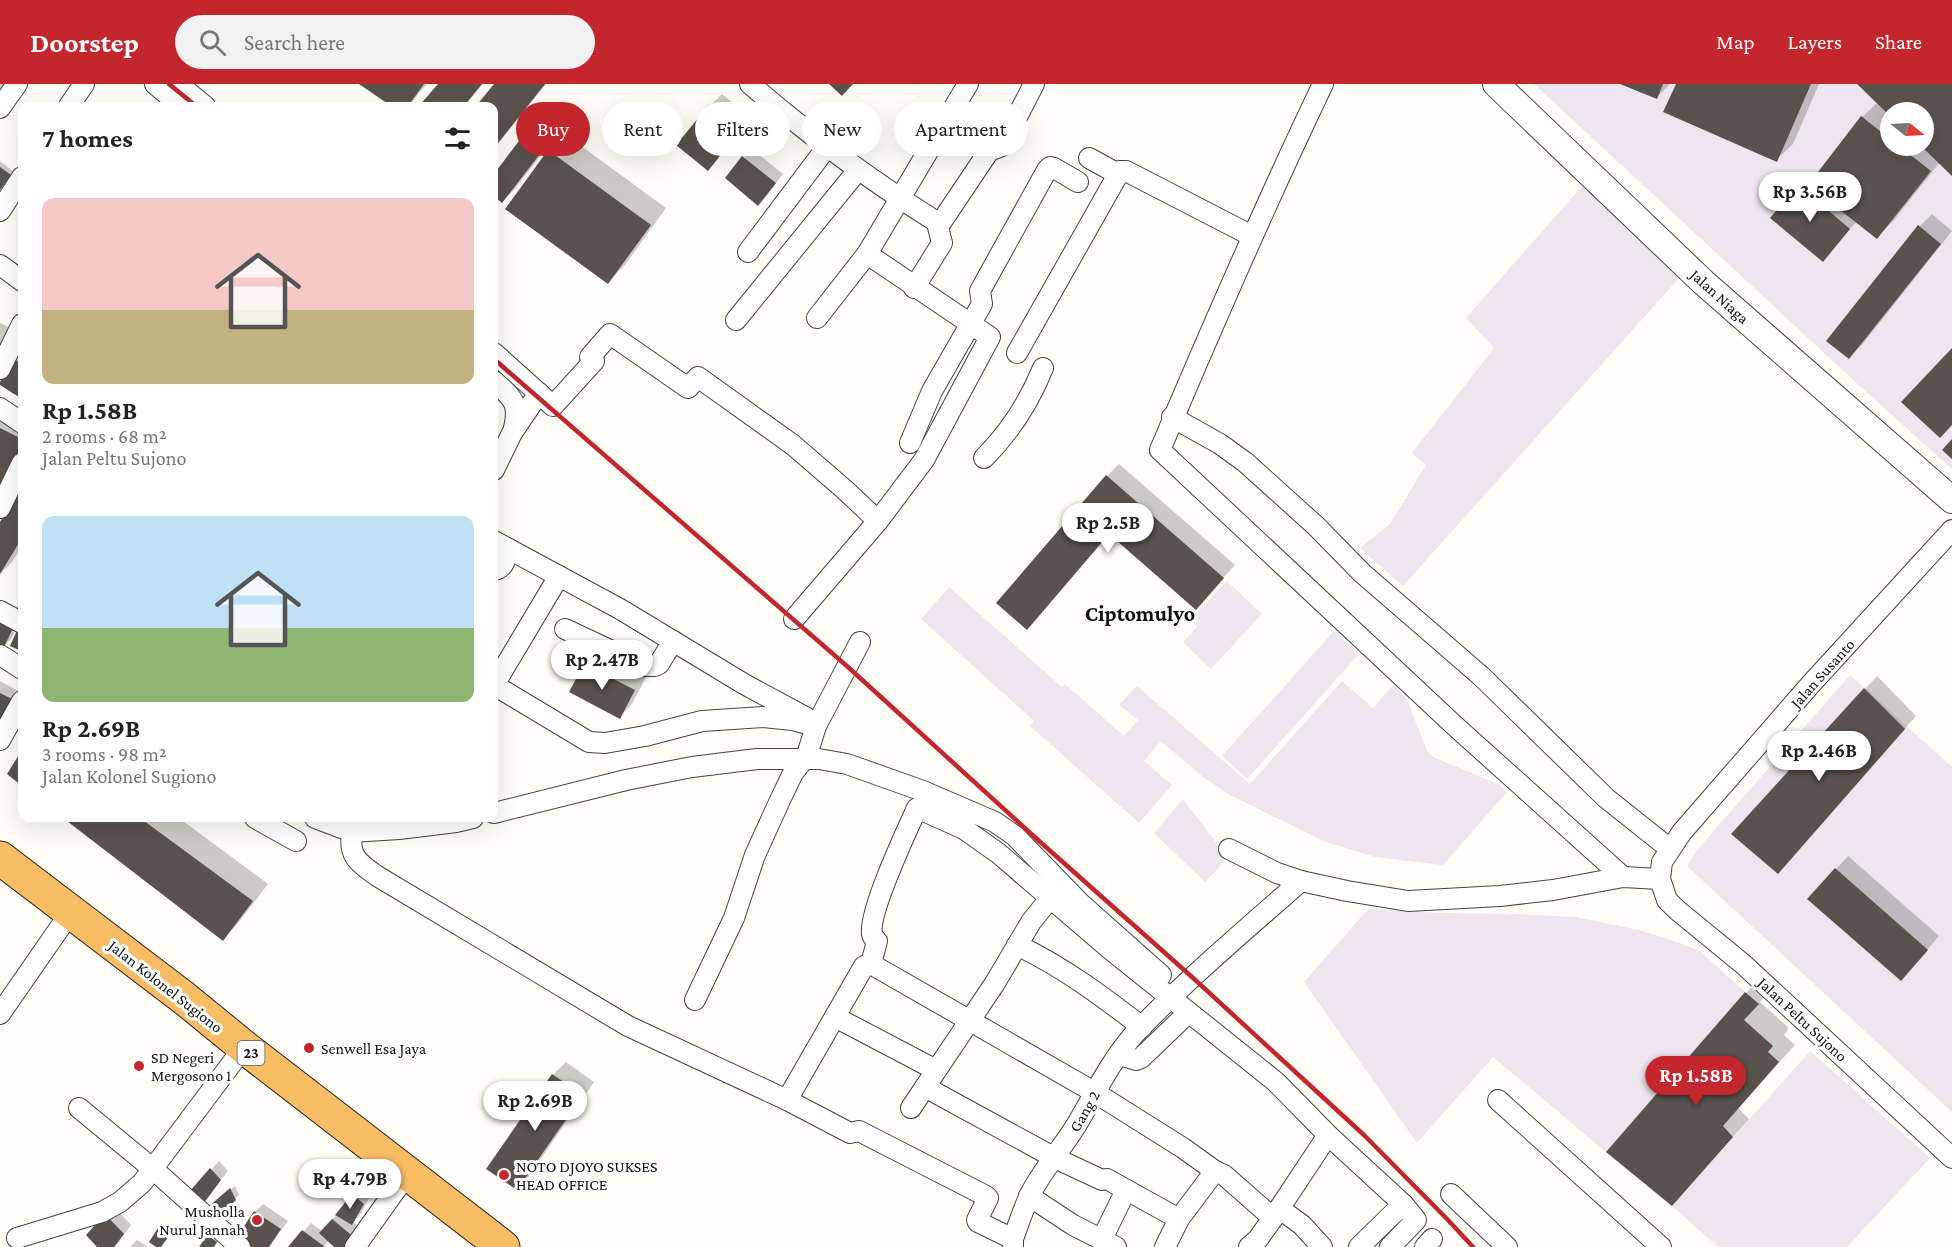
<!DOCTYPE html>
<meta charset="utf-8">
<style>
body{margin:0;font-family:"Crimson Pro",serif;background:#f2f2f2;color:#222;height:100vh;display:flex;flex-direction:column;font-size:22px;white-space:nowrap}
*{box-sizing:border-box;margin:0}
p{font-size:20px;color:#767676}
.icon{flex:none;width:33px;height:33px;fill:none;stroke:currentColor;stroke-width:2;stroke-linecap:round;stroke-linejoin:round}
.map{position:relative;flex:1;overflow:hidden}
.sheet{position:absolute;left:18px;top:18px;width:480px;height:720px;display:flex;flex-direction:column;background:#fff;border-radius:12px;box-shadow:0 6px 24px #0002}
.sheet>*{flex:none}
.hud{position:absolute;left:516px;top:18px;width:570px;height:54px;display:flex;gap:12px}
.needle{width:39px;rotate:108deg}
.tools{position:absolute;left:1880px;top:18px;display:grid;gap:12px}
.tools a{display:grid;place-items:center;width:54px;height:54px;border-radius:50%;background:#fff;box-shadow:0 6px 24px #0002;font-size:30px}
.price{position:absolute;translate:-50% -51px;padding:0 14px;border-radius:21px;background:#fff;color:#222;font-size:20px;line-height:39px;filter:drop-shadow(0 2px 3px #0008)}
.price::after{content:'';position:absolute;left:50%;top:36px;width:18px;height:14px;margin-left:-9px;background:inherit;clip-path:polygon(0 0,100% 0,50% 100%)}
.price.active{background:#c4262e;color:#fff}
ul{padding:0;list-style:none}
li{display:grid;align-content:center;gap:12px;height:318px;padding:0 24px}
li span{display:grid;place-items:center;height:186px;border-radius:12px;color:#555}
li>.icon{margin-inline-start:auto}
span .icon{width:108px;height:108px;fill:#fffc;stroke-width:1}
li b{font-size:26px}
h2{display:flex;justify-content:space-between;align-items:center;height:72px;padding:0 24px;font-size:26px}
.pill{padding:0 21px;border-radius:27px;background:#fff;box-shadow:0 6px 24px #0002;font-size:21px;line-height:54px}
.pill.active{background:#c4262e;color:#fff}
header{display:flex;align-items:center;gap:36px;box-sizing:border-box;height:84px;padding:0 30px;background:#c4262e;color:#fff}
header strong{font-size:28px}
nav{display:flex;gap:33px;margin-inline-start:auto;font-size:21px}
.search{width:420px;height:54px;background:#f2f2f2;display:flex;align-items:center;gap:15px;box-sizing:border-box;padding:0 21px;border-radius:33px;color:#767676;font-size:22px}
.map>svg:first-child{display:block}
.industrial{fill:#eee6ef;fill-rule:evenodd}
.shadow{fill:#0003;fill-rule:evenodd}
.building{fill:#5a524d}
.lines{fill:none;stroke-linecap:round;stroke-linejoin:round}
.minor-casing{stroke:#444;stroke-width:22}
.tertiary-casing{stroke:#444;stroke-width:28}
.trunk-casing{stroke:#222;stroke-width:35}
.minor{stroke:#fff;stroke-width:20}
.tertiary{stroke:#fff;stroke-width:26}
.trunk{stroke:#f7bc64;stroke-width:33}
.rail{stroke:#c4262e;stroke-width:4.5}
.poi-dot{fill:#c4262e;stroke:#fff;stroke-width:2}
.labels{text-anchor:middle;stroke-width:6;stroke-linejoin:round;paint-order:stroke}
.shield{fill:#fff;stroke:#585858;stroke-width:1.5}
.shield-label{font-size:15px;font-weight:bold;fill:#111}
.street-label{font-size:16px;fill:#111;stroke:#fff}
.poi-label{font-size:16px;fill:#111;stroke:#fff;text-anchor:start}
.district-label{font-size:22px;font-weight:bold;fill:#111;stroke:#fff}
</style>
<header>
<strong>Doorstep</strong>
<div class="search"><svg class="icon" aria-label="search" viewBox="0 0 24 24"><circle cx="10" cy="10" r="6"/><path d="M15 15l6 6"/></svg>Search here</div>
<nav><a>Map</a><a>Layers</a><a>Share</a></nav>
</header>
<div class="map">
<svg width="1952" height="1163" viewBox="0 0 1952 1163">
<rect width="100%" height="100%" fill="#fffdf5"/>
<g class="industrial">
<path d="M 1534,0 L 1952,0 L 1952,385 L 1862,304 ZM 1890,28 L 1923,28 L 1923,62 L 1890,62 Z"/>
<polygon points="1583,101 1681,192 1403,502 1360,464 1390,440 1426,381 1412,369 1494,264 1466,234"/>
<polygon points="1227,497 1262,530 1211,585 1183,558 1197,543 1190,536"/>
<polygon points="949,503 1062,603 1065,600 1124,652 1138,636 1119,621 1137,602 1250,700 1342,597 1373,624 1394,600 1408,618 1427,667 1433,673 1500,701 1507,708 1443,781 1375,773 1323,757 1230,711 1203,693 1161,657 1144,677 1172,701 1139,739 1030,642 1034,637 921,535"/>
<polygon points="1334,547 1359,570 1247,695 1222,672"/>
<polygon points="1850,591 1952,683 1952,1028 1687,782 1697,766"/>
<polygon points="1183,715 1228,774 1205,798 1154,749"/>
<polygon points="1369,824 1439,829 1515,830 1576,833 1639,846 1686,861 1701,868 1745,908 1606,1068 1493,973 1417,1059 1304,898"/>
<polygon points="1810,967 1930,1074 1847,1163 1718,1163 1672,1122"/>
</g>
<g class="shadow">
<polygon points="0,0 11,0 0,17"/>
<polygon points="362,0 427,0 408,22 394,22"/>
<polygon points="440,0 483,0 464,22 421,22"/>
<polygon points="496,0 546,0 494,65 494,22 478,22"/>
<polygon points="1624,0 1670,0 1656,14"/>
<polygon points="1677,0 1819,0 1793,60 1776,76"/>
<path d="M 1859,0 L 1952,0 L 1952,90 L 1940,78 L 1894,136 L 1877,153 L 1857,137 L 1823,175 L 1799,102 L 1811,90 L 1816,93 L 1862,33 L 1878,18 ZM 1890,28 L 1923,28 L 1923,62 L 1890,62 Z"/>
<polygon points="722,10 752,34 708,85 710,22"/>
<polygon points="551,21 568,35 515,105 502,117 494,110 494,93 539,34"/>
<polygon points="565,50 666,124 625,181 608,198 549,67"/>
<polygon points="752,65 783,90 766,112 727,94"/>
<polygon points="0,77 13,87 5,99 0,102"/>
<polygon points="1932,130 1952,147 1862,261 1849,273 1828,256 1920,142"/>
<polygon points="0,239 11,244 0,266"/>
<polygon points="22,268 22,313 1,299 15,275"/>
<polygon points="0,321 22,331 22,386 0,432"/>
<polygon points="1119,380 1235,481 1196,524 1107,392"/>
<polygon points="22,404 22,462 12,478 0,490 0,441"/>
<polygon points="22,514 22,531 11,555 3,563 15,525"/>
<polygon points="598,568 646,593 632,620 620,633 571,607 586,580"/>
<polygon points="1877,592 1916,632 1790,775 1733,750"/>
<polygon points="0,597 22,609 0,650"/>
<polygon points="65,734 179,734 268,800 239,838 223,855"/>
<polygon points="1848,772 1939,852 1913,882 1809,815"/>
<polygon points="1763,892 1774,902 1760,918 1789,944 1784,951 1795,961 1738,1024 1749,1035 1688,1103 1608,1068 1746,909"/>
<polygon points="566,978 594,998 529,1092 516,1104 488,1084 553,991"/>
<polygon points="219,1077 228,1087 201,1121 191,1108"/>
<polygon points="235,1102 239,1111 215,1133 214,1119"/>
<polygon points="361,1103 371,1111 360,1131 353,1138 363,1146 336,1163 329,1156 324,1163 291,1163 311,1139 322,1147"/>
<polygon points="263,1120 288,1137 269,1163 254,1163 255,1128"/>
<polygon points="114,1123 131,1141 115,1163 99,1163"/>
<polygon points="163,1142 172,1148 158,1163 159,1145"/>
<polygon points="212,1149 220,1154 213,1163 201,1163"/>
<polygon points="137,1156 148,1163 130,1163"/>
</g>
<g class="building">
<polygon points="359,0 424,0 408,22 391,22"/>
<polygon points="438,0 482,0 464,22 419,22"/>
<polygon points="494,0 545,0 494,64 494,22 476,22"/>
<polygon points="829,0 853,0 842,12"/>
<polygon points="1620,0 1663,0 1657,15"/>
<polygon points="1676,0 1811,0 1777,78 1663,28"/>
<polygon points="1857,0 1952,0 1952,92 1921,62 1923,62 1923,28 1890,28 1890,32"/>
<polygon points="709,21 740,47 708,87 676,61"/>
<polygon points="1861,32 1890,55 1890,62 1899,62 1931,87 1877,155 1808,101"/>
<polygon points="537,33 557,48 502,119 494,112 494,90"/>
<polygon points="548,66 651,141 608,200 505,125"/>
<polygon points="742,72 776,99 758,122 725,94"/>
<polygon points="0,83 11,91 0,106"/>
<polygon points="1798,101 1850,145 1823,178 1770,134"/>
<polygon points="1918,141 1941,160 1849,275 1826,257"/>
<polygon points="1952,264 1952,341 1940,354 1901,318"/>
<polygon points="14,275 22,280 22,315 0,301 0,298"/>
<polygon points="0,344 22,355 22,370 0,417"/>
<polygon points="1952,355 1952,375 1942,366"/>
<polygon points="1106,391 1224,494 1196,526 1109,450 1027,546 996,519"/>
<polygon points="22,401 22,454 0,490 0,438"/>
<polygon points="0,529 16,538 3,565 0,564"/>
<polygon points="20,540 22,541 21,567 10,562"/>
<polygon points="584,580 635,606 620,635 569,608"/>
<polygon points="1864,604 1905,645 1778,790 1731,750"/>
<polygon points="0,609 16,617 0,646"/>
<polygon points="22,666 22,702 7,690"/>
<polygon points="63,734 140,734 253,817 223,857"/>
<polygon points="1835,784 1928,866 1901,897 1807,815"/>
<polygon points="1745,908 1759,920 1744,936 1773,962 1768,968 1779,978 1723,1042 1733,1053 1672,1122 1606,1068"/>
<polygon points="552,990 583,1011 517,1106 486,1085"/>
<polygon points="210,1084 221,1096 201,1123 189,1108"/>
<polygon points="230,1104 236,1116 215,1136 208,1123"/>
<polygon points="352,1110 364,1120 352,1141 335,1131"/>
<polygon points="254,1127 281,1145 269,1163 252,1163 237,1153"/>
<polygon points="105,1130 124,1150 114,1163 97,1163 86,1151"/>
<polygon points="332,1135 356,1155 348,1163 334,1163 319,1149"/>
<polygon points="158,1144 169,1152 161,1163 156,1163 149,1158"/>
<polygon points="302,1146 325,1163 288,1163"/>
<polygon points="207,1151 217,1158 214,1163 199,1163"/>
</g>
<g class="lines">
<defs>
<g id="minor">
<polyline points="155,0 181,22"/>
<polyline points="178,0 205,22"/>
<path d="M 750,0 C 810,52 873,98 940,140"/>
<path d="M 1323,0 C 1265,121 1212,243 1160,366 L 1455,642 L 1623,793"/>
<polyline points="69,22 84,0"/>
<polyline points="0,24 17,0"/>
<polyline points="1089,74 1118,90"/>
<polyline points="0,127 22,93"/>
<polyline points="748,168 827,63"/>
<polyline points="0,181 22,197"/>
<polyline points="914,204 942,159 938,143 989,67 1002,62 1034,0"/>
<polyline points="817,234 867,170 968,0"/>
<polyline points="736,236 858,86"/>
<polyline points="494,269 553,322 594,277"/>
<polyline points="1017,269 1120,87 1126,87 1252,152"/>
<polyline points="590,273 610,250 688,304 698,293 793,361 844,405 878,437 924,376 990,253 867,170"/>
<polyline points="0,285 22,240"/>
<path d="M 494,297 C 512,314 520,318 514,344"/>
<polyline points="0,324 22,339"/>
<polyline points="1172,333 1220,360 1245,378 1316,442 1362,489 1481,592 1606,714 1670,765"/>
<polyline points="910,359 932,307 982,220 980,207 986,196 1047,86 1050,83 1054,84 1078,98"/>
<path d="M 984,374 C 1009,349 1030,316 1043,284"/>
<polyline points="494,386 512,349 539,309"/>
<polyline points="0,424 22,379"/>
<polyline points="1952,446 1810,601 1682,748 1662,778 1660,795 1667,816 1677,826 1743,880 1952,1074"/>
<polyline points="494,457 620,525 744,600 807,634"/>
<path d="M 494,486 C 504,485 506,474 509,465"/>
<polyline points="559,492 494,601 589,658 605,659 645,652 702,637 763,633 793,636 816,642"/>
<polyline points="0,527 22,539"/>
<polyline points="794,535 878,437"/>
<polyline points="565,545 644,582 655,582 659,580 673,557"/>
<polyline points="0,571 22,585"/>
<polyline points="0,656 22,617"/>
<polyline points="494,729 626,696 692,683 757,675 819,675 847,680 923,707 995,738 1015,752 1080,819 1161,891"/>
<polyline points="255,734 296,757"/>
<polyline points="315,734 352,748 399,745 456,738 473,734"/>
<path d="M 352,748 C 348,773 359,779 377,792 L 628,942 L 787,1016 L 850,1049 L 859,1047 L 986,1112 L 988,1114 L 977,1136 L 978,1138 L 1013,1155"/>
<polyline points="1229,765 1277,789 1301,797 1347,807 1408,817 1500,812 1553,806 1623,793 1660,795"/>
<path d="M 1017,861 C 1063,883 1102,912 1142,943"/>
<polyline points="695,916 734,834 755,771 781,714 793,689 807,671 816,642 860,558"/>
<polyline points="0,930 70,829"/>
<polyline points="835,933 936,986"/>
<polyline points="1119,971 1136,976 1141,974 1188,929"/>
<path d="M 925,1003 L 1055,1074 L 1102,1096 L 1107,1095 L 1179,1135 L 1215,1087 L 1183,1064 L 1094,1008 L 871,880 L 877,857 C 874,854 873,854 872,850 C 868,829 907,746 917,724 L 964,745 L 998,769 L 1111,866 L 1276,998 L 1328,1051 L 1403,1120 L 1416,1136 L 1390,1163"/>
<polyline points="787,1016 864,882 871,880"/>
<polyline points="1498,1016 1661,1163"/>
<polyline points="79,1024 153,1085 240,1163"/>
<polyline points="911,1024 995,899 1031,838 1051,813"/>
<polyline points="1215,1087 1224,1091 1273,1134"/>
<polyline points="1451,1110 1507,1163"/>
<polyline points="1029,1112 1073,1141 1116,1163"/>
<polyline points="1280,1125 1302,1141 1322,1163"/>
<polyline points="17,1154 102,1128 120,1118 142,1099 244,963"/>
<polyline points="1102,1155 1126,1106"/>
<polyline points="355,1163 407,1090"/>
<path d="M 1013,1163 L 1013,1155 C 1018,1141 1023,1126 1029,1113 C 1041,1087 1062,1065 1077,1040 C 1096,1008 1113,972 1139,945 C 1190,893 1246,845 1301,797"/>
<polyline points="1165,1163 1179,1135"/>
<polyline points="1249,1163 1258,1155 1273,1134 1328,1051"/>
<polyline points="1359,1163 1403,1120"/>
<polyline points="1425,1163 1432,1155"/>
</g>
<polyline id="tertiary" points="1496,0 1703,198 1952,416"/>
<polyline id="trunk" points="0,774 184,914 244,963 503,1163"/>
</defs>
<use href="#minor" class="minor-casing"/>
<use href="#tertiary" class="tertiary-casing"/>
<use href="#trunk" class="trunk-casing"/>
<use href="#minor" class="minor"/>
<use href="#tertiary" class="tertiary"/>
<use href="#trunk" class="trunk"/>
<g class="rail">
<polyline points="169,0 196,22"/>
<polyline points="494,275 848,583 1038,756 1192,893 1364,1051 1448,1136 1473,1163"/>
</g>
</g>
<g class="poi-dot">
<circle cx="309" cy="964" r="6"/>
<circle cx="139" cy="982" r="6"/>
<circle cx="504" cy="1091" r="6"/>
<circle cx="257" cy="1136" r="6"/>
</g>
<g class="labels">
<rect class="shield" x="237.5" y="957" width="27" height="24" rx="4.5"/>
<g class="shield-label">
<text x="251" y="974">23</text>
</g>
<g class="street-label">
<text transform="translate(1720 212) rotate(42)" y="6">Jalan Niaga</text>
<text transform="translate(1822 589) rotate(-48)" y="6">Jalan Susanto</text>
<text transform="translate(166 902) rotate(38)" y="6">Jalan Kolonel Sugiono</text>
<text transform="translate(1803 935) rotate(43)" y="6">Jalan Peltu Sujono</text>
<text transform="translate(1084 1027) rotate(-60)" y="6">Gang 2</text>
</g>
<g class="poi-label">
<text x="321" y="970">Senwell Esa Jaya</text>
<text x="151" y="979">SD Negeri<tspan x="151" dy="18">Mergosono 1</tspan></text>
<text x="516" y="1088">NOTO DJOYO SUKSES<tspan x="516" dy="18">HEAD OFFICE</tspan></text>
<text x="245" y="1133" text-anchor="end">Musholla<tspan x="245" dy="18">Nurul Jannah</tspan></text>
</g>
<g class="district-label">
<text x="1140" y="537">Ciptomulyo</text>
</g>
</g>
</svg>
<div class="tools">
<a><svg class="needle" viewBox="-14 -14 28 28"><path d="M0-13l5 13h-10z" fill="#e53935"/><path d="M0 13l5-13h-10z" fill="#767676"/></svg></a>
</div>
<b class="price" style="left:1810px;top:139px">Rp 3.56B</b>
<b class="price" style="left:1108px;top:470px">Rp 2.5B</b>
<b class="price" style="left:602px;top:607px">Rp 2.47B</b>
<b class="price" style="left:1819px;top:698px">Rp 2.46B</b>
<b class="price active" style="left:1696px;top:1023px">Rp 1.58B</b>
<b class="price" style="left:535px;top:1048px">Rp 2.69B</b>
<b class="price" style="left:350px;top:1126px">Rp 4.79B</b>
<div class="hud">
<a class="pill active">Buy</a>
<a class="pill">Rent</a>
<a class="pill">Filters</a>
<a class="pill">New</a>
<a class="pill">Apartment</a>
</div>
<section class="sheet">
<h2>7 homes<svg class="icon" aria-label="filters" viewBox="0 0 24 24"><path d="M4 7h16M4 17h16"/><circle cx="9" cy="7" r="2"/><circle cx="15" cy="17" r="2"/></svg></h2>
<ul>
<li><span style="background:linear-gradient(#f6c9c9 60%,#c2b280 0)"><svg class="icon" aria-label="home" viewBox="0 0 24 24"><path d="M3 11l9-7 9 7M6 9v11h12V9"/></svg></span><div><b>Rp 1.58B</b><p>2 rooms · 68 m²</p><p>Jalan Peltu Sujono</p></div></li>
<li><span style="background:linear-gradient(#bfe0f5 60%,#8fb573 0)"><svg class="icon" aria-label="home" viewBox="0 0 24 24"><path d="M3 11l9-7 9 7M6 9v11h12V9"/></svg></span><div><b>Rp 2.69B</b><p>3 rooms · 98 m²</p><p>Jalan Kolonel Sugiono</p></div></li>
</ul>
</section>
</div>
